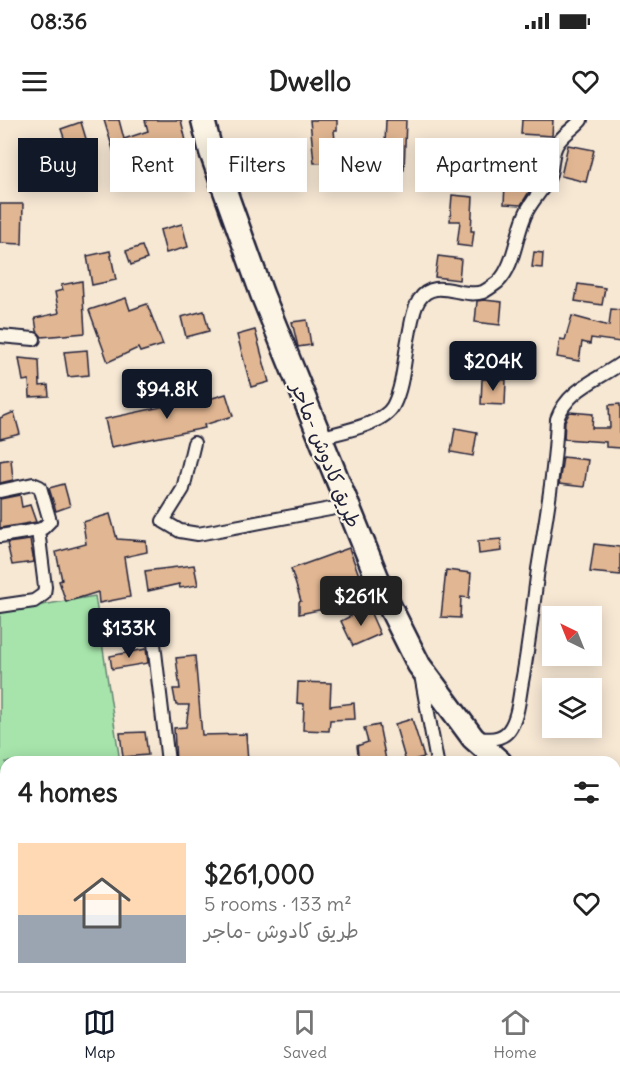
<!DOCTYPE html>
<meta charset="utf-8">
<style>
body{margin:0;font-family:Delius,"Playpen Sans Arabic",sans-serif;background:#f6f6f6;color:#222;height:100vh;display:flex;flex-direction:column;font-size:22px;white-space:nowrap}
*{box-sizing:border-box;margin:0}
p{font-size:20px;color:#767676}
.icon{flex:none;width:33px;height:33px;fill:none;stroke:currentColor;stroke-width:2;stroke-linecap:round;stroke-linejoin:round}
.map{position:relative;flex:1;overflow:hidden}
.side{position:absolute;left:0px;top:636px;width:621px;height:236px;display:flex;flex-direction:column;background:#fff;border-radius:18px 18px 0 0;box-shadow:0 3px 15px #0003}
.side>*{flex:none}
.top-card{position:absolute;left:18px;top:18px;width:585px;height:54px;display:flex;gap:12px}
.needle{width:39px;rotate:317deg}
.fabs{position:absolute;left:542px;top:486px;display:grid;gap:12px}
.fabs a{display:grid;place-items:center;width:60px;height:60px;border-radius:0px;background:#fff;box-shadow:0 3px 15px #0003;font-size:30px}
.price{position:absolute;translate:-50% -51px;padding:0 14px;border-radius:6px;background:#111827;color:#fff;font-size:20px;line-height:39px;filter:drop-shadow(0 2px 3px #0008)}
.price::after{content:'';position:absolute;left:50%;top:36px;width:18px;height:14px;margin-left:-9px;background:inherit;clip-path:polygon(0 0,100% 0,50% 100%)}
.price.selected{background:#222;color:#fff}
ul{padding:0;list-style:none}
li{display:flex;align-items:center;gap:18px;height:150px;padding:0 18px}
li+li{border-top:2px solid #e0e0e0}
li span{display:grid;place-items:center;flex:none;width:168px;height:120px;border-radius:0px;color:#555}
li>.icon{margin-inline-start:auto}
span .icon{width:72px;height:72px;fill:#fffc;stroke-width:1}
li b{font-size:26px}
h2{display:flex;justify-content:space-between;align-items:center;height:72px;padding:0 18px;font-size:26px}
.tag{padding:0 21px;border-radius:0px;background:#fff;box-shadow:0 3px 15px #0003;font-size:21px;line-height:54px}
.tag.selected{background:#111827;color:#fff}
.status{display:flex;justify-content:space-between;align-items:center;height:42px;padding:0 30px;background:#fff;direction:ltr}
.status svg{height:16px;fill:currentColor}
header{display:flex;justify-content:space-between;align-items:center;height:78px;padding:0 18px;background:#fff;font-size:27px;font-weight:700}
.tabs{display:flex;justify-content:space-around;align-items:center;height:84px;border-top:2px solid #e0e0e0;background:#fff;font-size:16px;color:#767676}
.tabs a{display:grid;justify-items:center;gap:3px}
.tabs .selected{color:#111827}
.map>svg:first-child{display:block}
.green{fill:#a6e4ab;stroke:#648373;stroke-width:1.5}
.building{fill:#e1b692;stroke:#22223b;stroke-width:1.5}
.lines{fill:none;stroke-linecap:round;stroke-linejoin:round}
.street-casing{stroke:#22223b;stroke-width:16}
.highway-casing{stroke:#22223b;stroke-width:27}
.street{stroke:#fcf5e5;stroke-width:12}
.highway{stroke:#fcf5e5;stroke-width:22}
.labels{text-anchor:middle;stroke-width:4.5;stroke-linejoin:round;paint-order:stroke}
.street-label{font-size:20px;fill:#22223b;stroke:#fcf5e5}
</style>
<div class="status"><b>08:36</b><svg viewBox="0 0 49 12"><path d="M0 12V9h3v3zM5 12V6h3v6zM10 12V3h3v9zM15 12V0h3v12zM26 1h20v11H26zM47 4h2v5h-2z"/></svg></div>
<header><svg class="icon" aria-label="menu" viewBox="0 0 24 24"><path d="M4 6h16M4 12h16M4 18h16"/></svg>Dwello<svg class="icon" aria-label="heart" viewBox="0 0 24 24"><path d="M12 20l-8-8c-3-5 5-10 8-4 3-6 11-1 8 4z"/></svg></header>
<div class="map">
<svg width="620" height="871" viewBox="0 0 620 871">
<rect width="100%" height="100%" fill="#f7e8d4"/>
<filter id="ink" filterUnits="userSpaceOnUse"><feTurbulence type="fractalNoise" baseFrequency=".0167" numOctaves="2"/><feDisplacementMap in="SourceGraphic" scale="12" xChannelSelector="R" yChannelSelector="G"/><feConvolveMatrix kernelMatrix="1 2 1 2 8 2 1 2 1" color-interpolation-filters="sRGB"/></filter>
<g filter="url(#ink)">
<g class="green">
<polygon points="95,476 120,642 6,642 6,735 4,735 0,729 0,492"/>
<polygon points="6,789 6,848 0,849 0,790"/>
</g>
<g class="building">
<polygon points="104,0 119,0 124,19 148,11 145,0 181,0 187,25 154,34 152,27 129,35 131,42 118,46"/>
<polygon points="310,0 337,0 337,10 334,10 337,42 314,43"/>
<polygon points="386,0 406,0 404,50 384,49"/>
<polygon points="522,0 553,0 552,16 521,14"/>
<polygon points="81,2 95,49 72,55 65,30 68,29 61,9"/>
<polygon points="568,25 594,30 586,62 561,56"/>
<polygon points="458,30 476,31 475,48 457,47"/>
<polygon points="273,47 276,60 253,64 251,51"/>
<polygon points="505,64 530,66 529,72 521,85 504,84"/>
<polygon points="452,75 473,77 471,111 474,111 472,127 457,125 460,101 450,101"/>
<polygon points="0,84 23,84 22,124 0,123"/>
<polygon points="182,104 188,127 166,133 160,110"/>
<polygon points="142,126 147,139 131,145 126,131"/>
<polygon points="110,131 116,160 92,165 87,136"/>
<polygon points="534,132 543,133 542,148 532,147"/>
<polygon points="438,136 461,139 459,160 435,157"/>
<polygon points="82,161 85,213 42,217 37,211 35,198 59,193 55,172 63,170 61,165"/>
<polygon points="578,164 605,168 602,185 575,181"/>
<polygon points="126,178 130,190 147,184 163,225 140,232 138,228 108,242 89,190"/>
<polygon points="484,180 502,182 500,205 475,202 477,181"/>
<polygon points="611,189 620,190 620,222 591,218 590,224 582,222 579,241 557,237 560,219 565,220 572,196 609,206"/>
<polygon points="204,191 209,211 186,217 181,197"/>
<polygon points="307,200 311,225 298,227 292,202"/>
<polygon points="255,210 269,262 251,267 237,215"/>
<polygon points="87,230 89,255 68,257 64,232"/>
<polygon points="19,238 39,240 40,266 48,265 49,276 30,277 29,260 23,261"/>
<polygon points="482,259 506,260 505,285 481,284"/>
<polygon points="226,274 233,296 204,305 205,308 111,327 105,299 198,279 199,282"/>
<polygon points="620,284 620,328 606,327 606,322 564,319 565,301 570,292 593,294 592,308 610,308 609,285"/>
<polygon points="14,292 20,314 0,319 0,298"/>
<polygon points="455,308 477,312 473,336 451,332"/>
<polygon points="563,337 588,340 584,367 559,364"/>
<polygon points="11,339 13,360 0,363 0,341"/>
<polygon points="64,364 70,386 56,391 49,368"/>
<polygon points="20,375 22,387 30,385 36,402 0,408 0,379"/>
<polygon points="110,394 117,419 146,421 147,432 124,437 130,477 99,483 98,472 66,482 59,461 62,460 56,432 86,424 83,402"/>
<polygon points="501,419 502,431 479,434 478,421"/>
<polygon points="30,420 34,442 12,445 7,423"/>
<polygon points="594,424 620,427 620,455 590,452"/>
<polygon points="349,428 360,458 328,467 329,488 299,494 299,482 301,481 291,449"/>
<polygon points="194,445 198,465 180,468 179,464 148,471 145,451"/>
<polygon points="446,450 471,453 469,478 461,477 460,498 441,497"/>
<polygon points="368,487 380,514 353,526 341,501"/>
<polygon points="146,529 148,543 112,549 110,536"/>
<polygon points="195,536 202,615 246,614 248,642 176,642 174,608 186,607 189,585 176,585 173,569 180,569 176,538"/>
<polygon points="298,562 331,563 330,586 354,583 355,599 330,600 329,611 303,610 304,584 297,583"/>
<polygon points="412,599 424,637 406,642 395,604"/>
<polygon points="379,605 386,640 359,642 357,626 368,622 364,608"/>
<polygon points="145,612 148,635 123,637 120,613"/>
</g>
<g class="lines">
<defs>
<g id="street">
<polyline points="0,216 34,219"/>
<path d="M 319,318 C 339,312 383,305 393,286 C 403,267 404,241 408,220 C 411,207 412,191 419,180 C 435,156 461,179 483,172 C 487,170 494,165 498,162 C 515,146 516,112 527,91 C 533,79 544,69 549,57 C 553,47 551,35 556,26 C 561,15 574,9 581,0"/>
<polyline points="194,323 183,369 163,401 180,411 198,414 346,386"/>
<polyline points="0,371 33,364 40,367 50,401 43,408 38,410"/>
<polyline points="0,416 38,410 45,467 44,474 34,481 0,486"/>
<polyline points="153,515 168,642"/>
<polyline points="421,555 437,642"/>
<path d="M 474,618 C 486,619 501,621 509,610 C 518,598 519,578 522,562 C 529,525 533,487 538,449 C 546,399 555,349 557,299 C 568,269 596,261 620,244"/>
<polyline points="615,819 620,817"/>
<polyline points="0,853 6,853"/>
<polyline points="512,866 513,871"/>
<polyline points="358,871 359,866"/>
</g>
<g id="highway">
<polyline points="203,0 211,32 262,174 385,477 419,545 473,618 500,642"/>
<polyline points="615,727 620,730"/>
</g>
</defs>
<use href="#street" class="street-casing"/>
<use href="#highway" class="highway-casing"/>
<use href="#street" class="street"/>
<use href="#highway" class="highway"/>
</g>
</g>
<g class="labels">
<g class="street-label">
<text transform="translate(326 335) rotate(68)" y="7">طريق كادوش -ماجر</text>
</g>
</g>
</svg>
<div class="fabs">
<a><svg class="needle" viewBox="-14 -14 28 28"><path d="M0-13l5 13h-10z" fill="#e53935"/><path d="M0 13l5-13h-10z" fill="#767676"/></svg></a>
<a><svg class="icon" aria-label="layers" viewBox="0 0 24 24"><path d="M12 4l9 5-9 5-9-5zM3 14l9 5 9-5"/></svg></a>
</div>
<b class="price" style="left:493px;top:272px">$204K</b>
<b class="price" style="left:167px;top:300px">$94.8K</b>
<b class="price selected" style="left:361px;top:507px">$261K</b>
<b class="price" style="left:129px;top:539px">$133K</b>
<div class="top-card">
<a class="tag selected">Buy</a>
<a class="tag">Rent</a>
<a class="tag">Filters</a>
<a class="tag">New</a>
<a class="tag">Apartment</a>
</div>
<section class="side">
<h2>4 homes<svg class="icon" aria-label="filters" viewBox="0 0 24 24"><path d="M4 7h16M4 17h16"/><circle cx="9" cy="7" r="2"/><circle cx="15" cy="17" r="2"/></svg></h2>
<ul>
<li><span style="background:linear-gradient(#ffd9b3 60%,#9aa5b1 0)"><svg class="icon" aria-label="home" viewBox="0 0 24 24"><path d="M3 11l9-7 9 7M6 9v11h12V9"/></svg></span><div><b>$261,000</b><p>5 rooms · 133 m²</p><p>طريق كادوش -ماجر</p></div><svg class="icon" aria-label="heart" viewBox="0 0 24 24"><path d="M12 20l-8-8c-3-5 5-10 8-4 3-6 11-1 8 4z"/></svg></li>
</ul>
</section>
</div>
<nav class="tabs">
<a class="selected"><svg class="icon" aria-label="map" viewBox="0 0 24 24"><path d="M3 6l6-2 6 2 6-2v14l-6 2-6-2-6 2zM9 4v14M15 6v14"/></svg>Map</a>
<a><svg class="icon" aria-label="saved" viewBox="0 0 24 24"><path d="M7 4h10v16l-5-4-5 4z"/></svg>Saved</a>
<a><svg class="icon" aria-label="home" viewBox="0 0 24 24"><path d="M3 11l9-7 9 7M6 9v11h12V9"/></svg>Home</a>
</nav>
